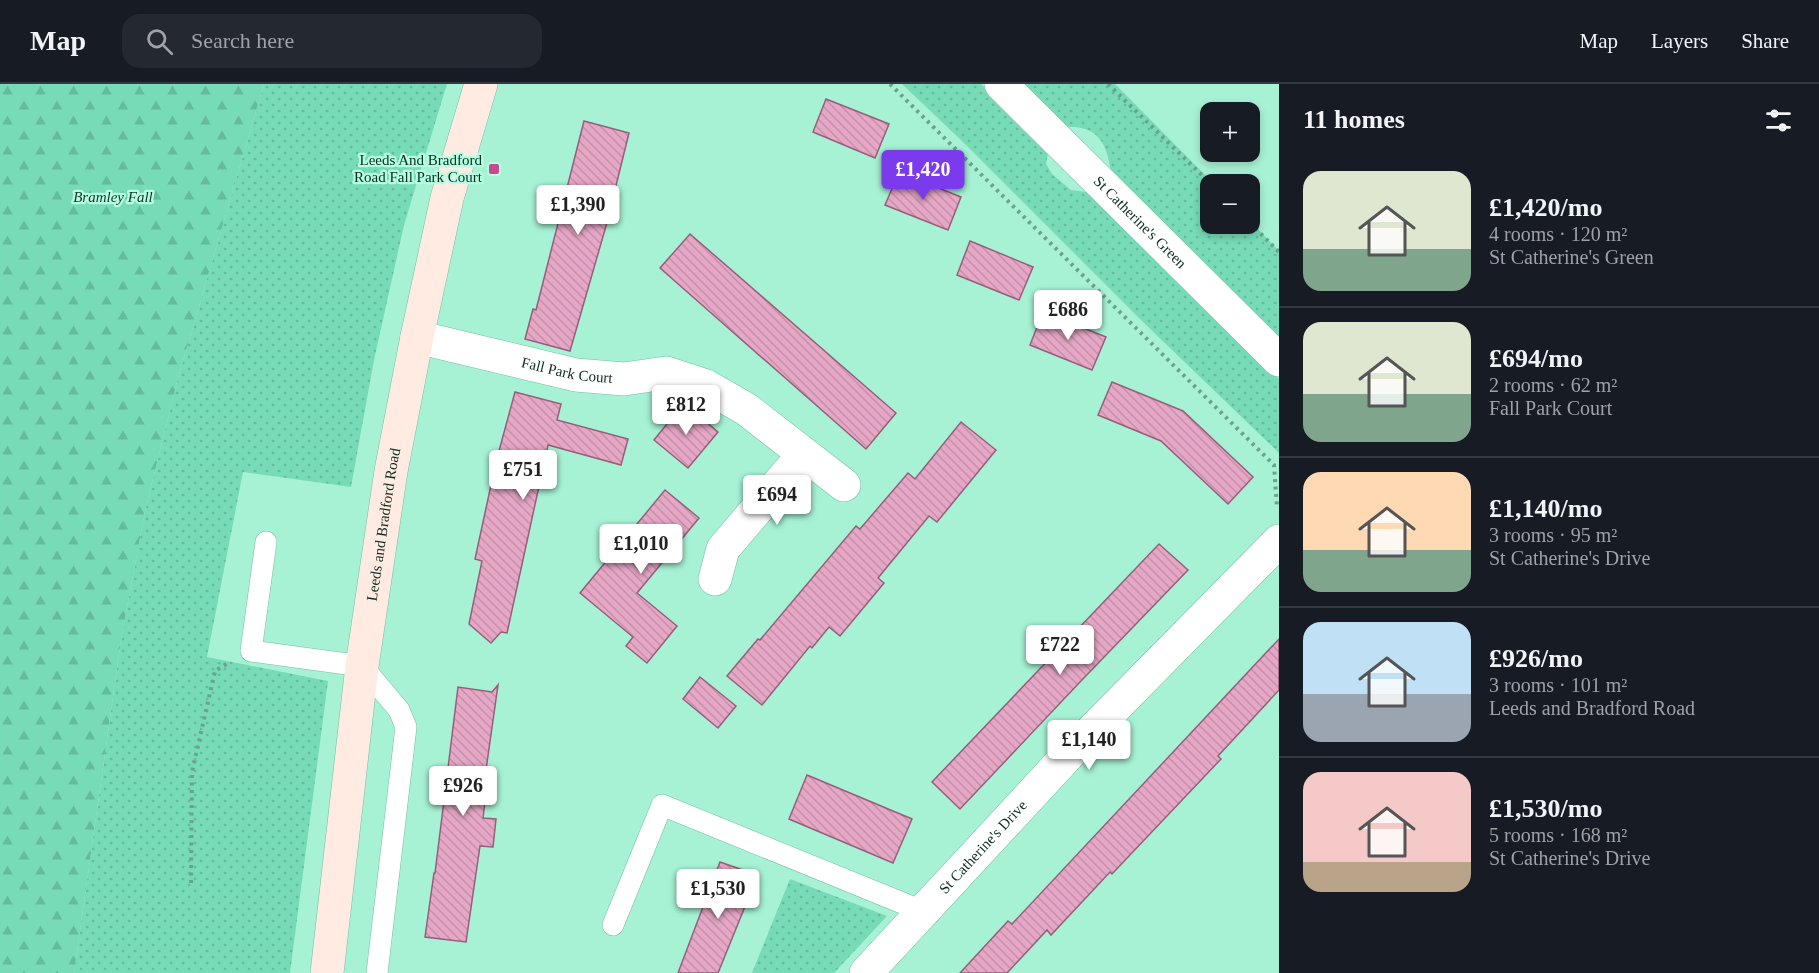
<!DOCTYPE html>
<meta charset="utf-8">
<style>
body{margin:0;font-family:Georgia,serif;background:#242831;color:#f1f3f6;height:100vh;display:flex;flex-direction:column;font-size:22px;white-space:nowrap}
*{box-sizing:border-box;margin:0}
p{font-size:20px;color:#9ea1a6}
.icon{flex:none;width:33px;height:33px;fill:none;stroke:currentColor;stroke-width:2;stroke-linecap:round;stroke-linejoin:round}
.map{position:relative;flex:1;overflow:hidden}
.panel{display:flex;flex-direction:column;background:#171b24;width:540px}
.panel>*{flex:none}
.fabs{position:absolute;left:1200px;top:18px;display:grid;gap:12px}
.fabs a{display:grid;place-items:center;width:60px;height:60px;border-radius:12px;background:#171b24;box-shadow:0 3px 9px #0003;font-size:30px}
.price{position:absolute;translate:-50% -51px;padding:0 14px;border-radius:6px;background:#fff;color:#222;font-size:20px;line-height:39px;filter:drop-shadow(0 2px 3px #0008)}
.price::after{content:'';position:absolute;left:50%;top:36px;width:18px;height:14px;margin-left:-9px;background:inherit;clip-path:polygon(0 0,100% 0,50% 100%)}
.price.on{background:#7c3aed;color:#fff}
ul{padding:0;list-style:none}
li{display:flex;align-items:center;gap:18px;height:150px;padding:0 24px}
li+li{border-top:2px solid #363941}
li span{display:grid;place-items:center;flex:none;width:168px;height:120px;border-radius:18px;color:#555}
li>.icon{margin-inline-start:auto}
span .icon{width:72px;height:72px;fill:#fffc;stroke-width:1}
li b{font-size:26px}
h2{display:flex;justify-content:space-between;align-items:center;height:72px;padding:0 24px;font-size:26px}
header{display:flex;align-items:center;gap:36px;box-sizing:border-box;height:84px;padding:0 30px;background:#171b24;border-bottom:2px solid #363941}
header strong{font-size:28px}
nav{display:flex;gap:33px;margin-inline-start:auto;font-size:21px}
.search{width:420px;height:54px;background:#242831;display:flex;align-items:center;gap:15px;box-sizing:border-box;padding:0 21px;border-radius:18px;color:#9ea1a6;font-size:22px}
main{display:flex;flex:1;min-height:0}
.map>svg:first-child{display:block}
.grass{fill:url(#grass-dots)}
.forest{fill:url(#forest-firs)}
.building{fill:url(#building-back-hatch);stroke:#975e7b;stroke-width:1.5}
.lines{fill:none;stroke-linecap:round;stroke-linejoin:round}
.lane-casing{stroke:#75bda2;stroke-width:22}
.street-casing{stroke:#75bda2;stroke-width:34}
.secondary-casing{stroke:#75bda2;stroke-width:34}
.path{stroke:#69a38e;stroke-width:4;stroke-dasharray:3 4.5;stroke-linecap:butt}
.lane{stroke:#fff;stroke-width:21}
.street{stroke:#fff;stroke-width:33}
.secondary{stroke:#ffebe1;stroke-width:33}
.poi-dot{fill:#c84892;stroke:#b4ffe2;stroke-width:2}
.labels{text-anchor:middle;stroke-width:4.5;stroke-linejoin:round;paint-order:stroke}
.poi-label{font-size:15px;fill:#0c2c21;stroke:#b4ffe2;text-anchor:end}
.park-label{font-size:15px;font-style:italic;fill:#173228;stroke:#b4ffe2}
.street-label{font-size:15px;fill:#0c2c21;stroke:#b4ffe2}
</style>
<header>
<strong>Map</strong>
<div class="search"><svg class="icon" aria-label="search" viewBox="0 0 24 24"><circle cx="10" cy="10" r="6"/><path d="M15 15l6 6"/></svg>Search here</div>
<nav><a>Map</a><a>Layers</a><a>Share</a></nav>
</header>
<main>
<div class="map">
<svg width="1279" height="889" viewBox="0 0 1279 889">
<defs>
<pattern id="grass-dots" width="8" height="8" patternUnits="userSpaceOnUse" patternTransform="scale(1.5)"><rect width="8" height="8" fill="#76dbb6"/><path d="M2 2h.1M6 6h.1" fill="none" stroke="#65bc9c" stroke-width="1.8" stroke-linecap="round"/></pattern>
<pattern id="forest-firs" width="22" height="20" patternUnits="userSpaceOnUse" patternTransform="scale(1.5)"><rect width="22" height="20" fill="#76dbb6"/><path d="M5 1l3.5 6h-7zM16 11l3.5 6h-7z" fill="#65bc9c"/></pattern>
<pattern id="building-back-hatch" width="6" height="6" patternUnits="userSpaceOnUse" patternTransform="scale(1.5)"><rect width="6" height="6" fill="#e6a7c6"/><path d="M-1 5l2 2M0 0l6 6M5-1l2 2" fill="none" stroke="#c490aa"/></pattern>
</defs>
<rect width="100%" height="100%" fill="#a7f2d5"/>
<g class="grass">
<polygon points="264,0 447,0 404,141 374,276 351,403 243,388 207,573 328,597 290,889 74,889 121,556 145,427 178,294"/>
<polygon points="902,0 981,0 1049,64 1046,80 1052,90 1071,106 1093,109 1279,295 1279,369 1143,238 962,57"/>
<path d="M 1020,0 L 1115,0 L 1214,100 L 1210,100 L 1210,140 L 1250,140 L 1250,137 L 1279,167 L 1279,256 L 1111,89 C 1107,58 1097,41 1064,43 Z"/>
<polygon points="790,795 887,832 834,889 752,889"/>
</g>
<polygon class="forest" points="0,0 264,0 178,294 145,427 121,556 74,889 0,889"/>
<g class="building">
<polygon points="826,15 889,40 875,74 813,48"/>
<polygon points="584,37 629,49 606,142 570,267 525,255 533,225 536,226"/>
<polygon points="899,88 961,113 948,146 885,121"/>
<polygon points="690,150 896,329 866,365 660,184"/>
<polygon points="970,157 1033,183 1019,216 957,191"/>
<polygon points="1043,228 1106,253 1092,286 1030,261"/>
<polygon points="1112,298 1183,327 1253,393 1228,420 1161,357 1098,331"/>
<polygon points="515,308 561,320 557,336 628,355 621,381 548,361 507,549 501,548 491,559 469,540 482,477 475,475 496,378"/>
<polygon points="684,319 718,348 688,384 654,356"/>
<polygon points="961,338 996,366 937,438 929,432 878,494 884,499 840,552 829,543 812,564 810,562 762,621 727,592 758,555 760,556 856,442 860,445 908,389 915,395"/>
<polygon points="665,406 699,434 637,509 677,542 647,579 626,562 633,553 580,509"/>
<polygon points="1159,460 1188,486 1080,598 960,725 932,698"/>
<polygon points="1279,555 1279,606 1218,672 1221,675 1112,790 1110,788 1051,851 1047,846 1007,889 960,889 1008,837 1012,840"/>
<polygon points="700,593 736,622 718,644 683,615"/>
<polygon points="498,601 484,700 487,700 483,734 496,735 493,763 480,762 466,858 425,853 434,789 435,789 458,603 492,608"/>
<polygon points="807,691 912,735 893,779 789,735"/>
<polygon points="720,778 757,791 744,825 718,889 678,889"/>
</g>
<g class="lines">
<defs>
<g id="lane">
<polyline points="266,458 251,567 362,582 399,626 406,643 377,889"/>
<polyline points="613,841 662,721 922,827"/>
</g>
<g id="street">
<path id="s1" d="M 1001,0 L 1279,276"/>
<path id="s2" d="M 417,253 L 576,291 L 624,295 L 666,289 L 706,302 L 746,325 L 844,401"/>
<polyline points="715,495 723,465 804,370"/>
<path id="s3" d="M 866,889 L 1068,671 L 1279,457"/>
</g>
<g id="secondary">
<path id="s4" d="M 327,889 L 362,582 L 391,387 L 417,253 L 447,114 L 481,0"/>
</g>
</defs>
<use href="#lane" class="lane-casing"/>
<use href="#street" class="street-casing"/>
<use href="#secondary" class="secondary-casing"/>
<g class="path">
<polyline points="890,0 1274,381 1277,424"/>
<polyline points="1108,0 1211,100"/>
<polyline points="1250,139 1279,168"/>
<polyline points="191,799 192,688 215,587 228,579"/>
</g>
<use href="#lane" class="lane"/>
<use href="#street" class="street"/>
<use href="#secondary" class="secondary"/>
</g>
<rect class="poi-dot" x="488" y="79" width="12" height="12" rx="3"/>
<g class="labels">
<g class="poi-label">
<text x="482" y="81">Leeds And Bradford<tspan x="482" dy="17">Road Fall Park Court</tspan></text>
</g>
<g class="park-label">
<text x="113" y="118">Bramley Fall</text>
</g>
<g class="street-label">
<text dy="5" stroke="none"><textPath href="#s1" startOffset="196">St Catherine's Green</textPath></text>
<text dy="5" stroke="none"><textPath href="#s2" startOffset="154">Fall Park Court</textPath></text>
<text dy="5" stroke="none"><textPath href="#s4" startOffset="452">Leeds and Bradford Road</textPath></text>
<text dy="5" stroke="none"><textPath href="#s3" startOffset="172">St Catherine's Drive</textPath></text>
</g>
</g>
</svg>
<div class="fabs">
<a>+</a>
<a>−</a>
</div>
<b class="price on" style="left:923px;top:117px">£1,420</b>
<b class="price" style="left:578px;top:152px">£1,390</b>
<b class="price" style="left:1068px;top:257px">£686</b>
<b class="price" style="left:686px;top:352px">£812</b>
<b class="price" style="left:523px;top:417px">£751</b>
<b class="price" style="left:777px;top:442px">£694</b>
<b class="price" style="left:641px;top:491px">£1,010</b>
<b class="price" style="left:1060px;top:592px">£722</b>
<b class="price" style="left:1089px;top:687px">£1,140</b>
<b class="price" style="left:463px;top:733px">£926</b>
<b class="price" style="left:718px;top:836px">£1,530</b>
</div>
<section class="panel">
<h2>11 homes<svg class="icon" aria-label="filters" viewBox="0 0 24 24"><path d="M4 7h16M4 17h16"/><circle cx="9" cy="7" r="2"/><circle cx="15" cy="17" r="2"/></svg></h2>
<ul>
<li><span style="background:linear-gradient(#dfe7d0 65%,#7fa58c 0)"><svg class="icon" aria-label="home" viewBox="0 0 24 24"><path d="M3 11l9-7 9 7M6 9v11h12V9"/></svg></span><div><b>£1,420/mo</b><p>4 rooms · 120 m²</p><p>St Catherine's Green</p></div></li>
<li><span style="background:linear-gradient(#dfe7d0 60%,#7fa58c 0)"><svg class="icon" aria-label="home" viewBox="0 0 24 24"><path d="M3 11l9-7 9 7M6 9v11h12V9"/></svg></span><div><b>£694/mo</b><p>2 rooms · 62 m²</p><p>Fall Park Court</p></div></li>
<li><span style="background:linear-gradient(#ffd9b3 65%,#7fa58c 0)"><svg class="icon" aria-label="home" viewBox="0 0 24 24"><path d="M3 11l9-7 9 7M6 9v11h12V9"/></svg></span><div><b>£1,140/mo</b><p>3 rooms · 95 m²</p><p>St Catherine's Drive</p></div></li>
<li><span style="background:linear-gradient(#bfe0f5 60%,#9aa5b1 0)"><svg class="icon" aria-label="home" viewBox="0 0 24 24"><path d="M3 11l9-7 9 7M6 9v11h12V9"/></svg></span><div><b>£926/mo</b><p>3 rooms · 101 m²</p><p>Leeds and Bradford Road</p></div></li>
<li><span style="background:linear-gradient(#f6c9c9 75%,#b9a48a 0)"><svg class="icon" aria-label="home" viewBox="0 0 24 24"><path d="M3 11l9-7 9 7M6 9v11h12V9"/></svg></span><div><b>£1,530/mo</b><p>5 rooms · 168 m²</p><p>St Catherine's Drive</p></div></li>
</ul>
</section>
</main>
